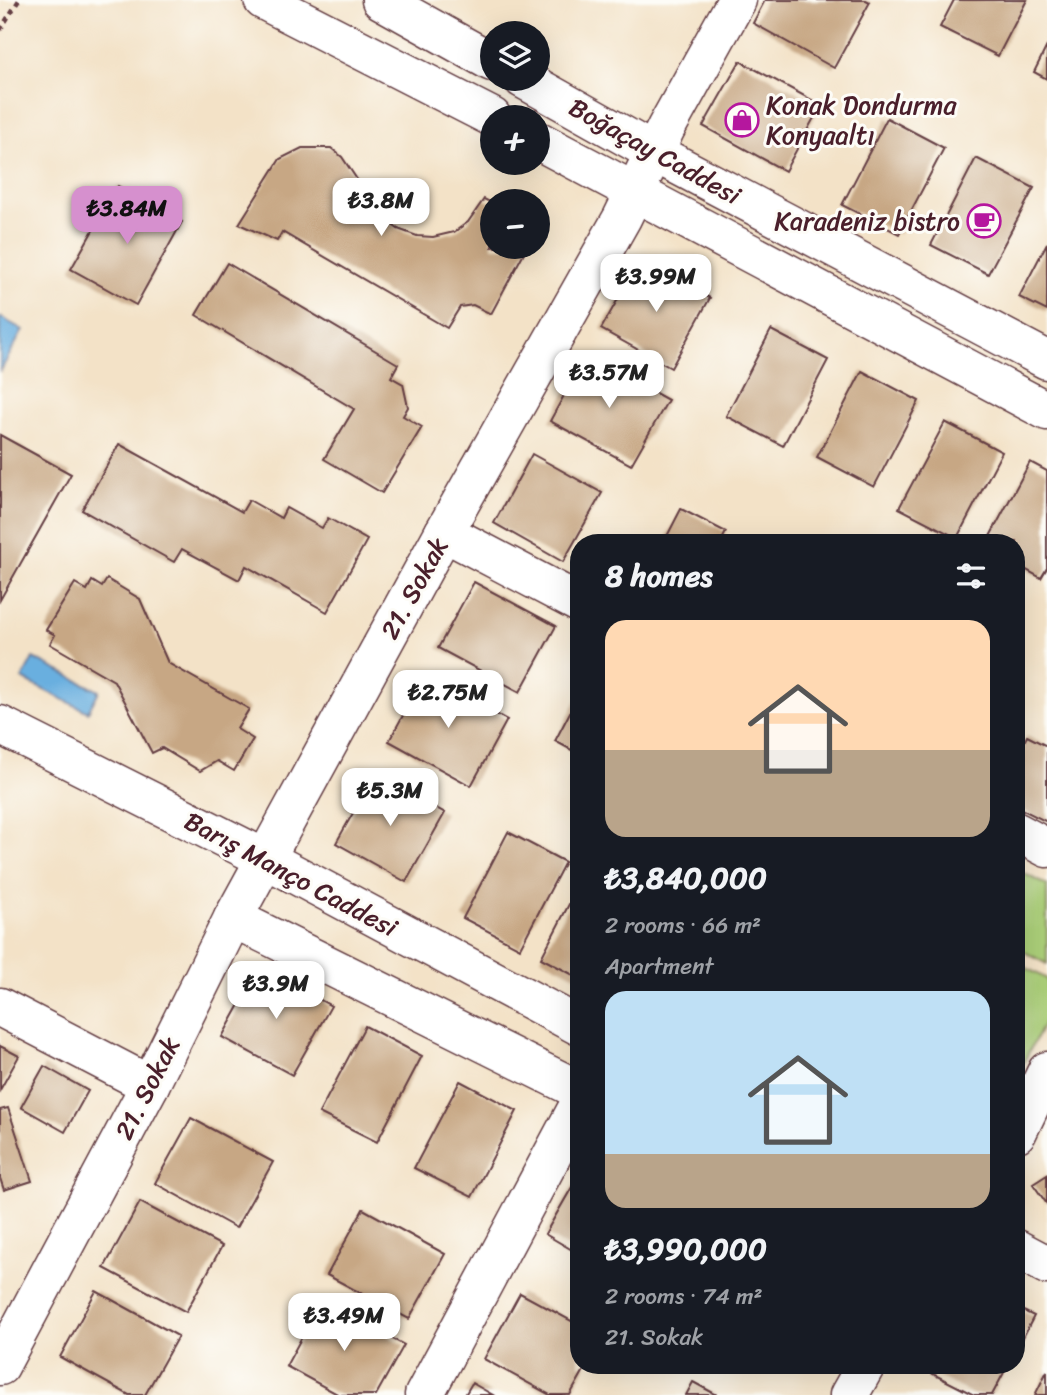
<!DOCTYPE html>
<meta charset="utf-8">
<style>
body{margin:0;font-family:Sriracha,sans-serif;background:#20242c;color:#f1f3f6;height:100vh;display:flex;flex-direction:column;font-size:26px;white-space:nowrap}
*{box-sizing:border-box;margin:0}
p{font-size:23px;color:#9ea1a6}
.icon{flex:none;width:38px;height:38px;fill:none;stroke:currentColor;stroke-width:2;stroke-linecap:round;stroke-linejoin:round}
.map{position:relative;flex:1;overflow:hidden}
.drawer{position:absolute;left:570px;top:534px;width:455px;height:840px;display:flex;flex-direction:column;background:#171b24;border-radius:28px;box-shadow:0 7px 28px #0002}
.drawer>*{flex:none}
.controls{position:absolute;left:480px;top:21px;display:grid;gap:14px}
.controls a{display:grid;place-items:center;width:70px;height:70px;border-radius:50%;background:#171b24;box-shadow:0 7px 28px #0002;font-size:35px}
.price{position:absolute;translate:-50% -60px;padding:0 16px;border-radius:14px;background:#fff;color:#222;font-size:23px;line-height:46px;filter:drop-shadow(0 2px 4px #0008)}
.price::after{content:'';position:absolute;left:50%;top:42px;width:21px;height:16px;margin-left:-10px;background:inherit;clip-path:polygon(0 0,100% 0,50% 100%)}
.price.on{background:#d690ce;color:#111}
ul{padding:0;list-style:none}
li{display:grid;align-content:center;gap:14px;height:371px;padding:0 35px}
li span{display:grid;place-items:center;height:217px;border-radius:21px;color:#555}
li>.icon{margin-inline-start:auto}
span .icon{width:126px;height:126px;fill:#fffc;stroke-width:1}
li b{font-size:30px}
h2{display:flex;justify-content:space-between;align-items:center;height:84px;padding:0 35px;font-size:30px}
.map>svg:first-child{display:block}
.green{fill:#aace78;stroke:#7a7652;stroke-width:2}
.water{fill:#69afdf;stroke:#5a6785;stroke-width:2}
.building{fill:#c7a784}
.lines{fill:none;stroke-linecap:round;stroke-linejoin:round}
.minor-casing{stroke:#633c42;stroke-width:41}
.major-casing{stroke:#633c42;stroke-width:41}
.path{stroke:#633c42;stroke-width:4.5;stroke-dasharray:5 5;stroke-linecap:butt}
.minor{stroke:#fff;stroke-width:38}
.major{stroke:#fff;stroke-width:38}
.labels{text-anchor:middle;stroke-width:6;stroke-linejoin:round;paint-order:stroke}
.poi-label{font-size:26px;fill:#4a1f2b;stroke:#fdfcf7;text-anchor:start}
.street-label{font-size:26px;fill:#4a1f2b;stroke:#fdfcf7}
</style>
<div class="map">
<svg width="1047" height="1395" viewBox="0 0 1047 1395">
<rect width="100%" height="100%" fill="#fdfcf7"/>
<filter id="ink" filterUnits="userSpaceOnUse"><feTurbulence type="fractalNoise" baseFrequency=".0143" numOctaves="2"/><feDisplacementMap in="SourceGraphic" scale="14" xChannelSelector="R" yChannelSelector="G"/><feConvolveMatrix kernelMatrix="1 2 1 2 8 2 1 2 1" color-interpolation-filters="sRGB"/></filter>
<filter id="wash" filterUnits="userSpaceOnUse"><feTurbulence type="fractalNoise" baseFrequency=".00686" numOctaves="4" result="noise"/><feDisplacementMap in="SourceGraphic" scale="28" xChannelSelector="R" yChannelSelector="G"/><feGaussianBlur stdDeviation="1.57" result="paint"/><feColorMatrix in="noise" values="0 0 0 0 0 0 0 0 0 0 0 0 0 0 0 0 0 1.4 0 .05"/><feComposite in="paint" operator="in"/></filter>
<g filter="url(#wash)">
<rect width="100%" height="100%" fill="#f3e2c7"/>
<g class="green">
<polygon points="1017,870 1047,885 1047,964 1017,948"/>
<polygon points="1017,963 1047,979 1047,1017 1017,1075"/>
</g>
<g class="water">
<polygon points="0,317 23,330 0,372"/>
<polygon points="33,658 99,691 88,712 22,679"/>
</g>
<g id="blocks">
<g class="building">
<polygon points="765,0 866,0 870,2 834,68 753,23"/>
<polygon points="954,0 1027,0 998,56 940,27"/>
<polygon points="1047,46 1047,79 1034,72"/>
<polygon points="740,61 821,105 785,171 703,126"/>
<polygon points="887,118 944,148 899,234 842,205"/>
<polygon points="302,148 331,148 342,157 382,217 398,229 417,236 433,237 454,232 468,222 484,199 492,203 492,247 527,247 491,314 473,305 460,307 447,328 282,232 277,241 239,224 280,159"/>
<polygon points="976,158 1034,188 988,274 931,245"/>
<polygon points="118,186 182,222 136,305 71,269"/>
<polygon points="1047,243 1047,311 1019,297"/>
<polygon points="640,260 710,298 671,368 601,329"/>
<polygon points="227,263 398,364 391,377 403,384 408,407 403,416 422,427 382,493 324,459 354,409 196,315"/>
<polygon points="771,330 828,360 783,446 726,416"/>
<polygon points="586,355 668,400 631,465 550,421"/>
<polygon points="862,371 919,401 874,487 817,457"/>
<polygon points="945,422 1002,452 957,538 899,508"/>
<polygon points="0,435 71,474 0,600"/>
<polygon points="119,444 242,512 249,500 281,518 286,508 322,528 328,518 367,540 327,612 246,566 239,580 182,549 174,562 82,510"/>
<polygon points="532,454 602,493 563,562 494,523"/>
<polygon points="1030,462 1047,471 1047,568 1041,578 1017,565 1017,542 987,542"/>
<polygon points="681,509 726,532 721,542 664,542"/>
<polygon points="107,579 140,599 168,663 249,709 237,729 253,739 234,771 217,761 200,771 162,748 152,753 114,681 50,644 55,635 46,630 75,583 87,590 92,581 102,587"/>
<polygon points="474,582 556,626 520,692 438,648"/>
<polygon points="425,675 507,720 471,786 389,741"/>
<polygon points="579,695 579,754 555,741"/>
<polygon points="1027,736 1047,746 1047,822 1017,807 1017,756"/>
<polygon points="375,774 445,813 406,882 336,843"/>
<polygon points="508,832 565,862 520,948 463,918"/>
<polygon points="579,885 579,978 541,958"/>
<polygon points="261,967 331,1006 292,1075 222,1037"/>
<polygon points="365,1026 422,1056 377,1142 319,1113"/>
<polygon points="0,1046 19,1056 0,1090"/>
<polygon points="44,1066 88,1091 65,1132 21,1107"/>
<polygon points="460,1081 517,1111 472,1197 414,1168"/>
<polygon points="8,1108 32,1181 4,1190 0,1178 0,1110"/>
<polygon points="191,1118 273,1162 236,1228 155,1183"/>
<polygon points="579,1175 579,1254 545,1234"/>
<polygon points="1047,1175 1047,1204 1033,1184"/>
<polygon points="140,1202 222,1246 186,1312 104,1268"/>
<polygon points="363,1209 445,1254 409,1319 327,1275"/>
<polygon points="96,1291 178,1336 145,1395 129,1395 60,1357"/>
<polygon points="520,1293 579,1325 579,1365 587,1365 570,1395 550,1395 484,1359"/>
<polygon points="322,1300 404,1345 376,1395 339,1395 286,1366"/>
<polygon points="1017,1308 1034,1316 1017,1349"/>
<polygon points="935,1365 1008,1365 992,1395 974,1395 931,1373"/>
<polygon points="1047,1371 1047,1395 1035,1395"/>
<polygon points="693,1382 717,1395 686,1395"/>
<polygon points="472,1383 493,1395 465,1395"/>
</g>
</g>
</g>
<g filter="url(#ink)">
<use href="#blocks" fill-opacity="0" stroke="#633c42" stroke-width="2"/>
<g class="lines">
<defs>
<g id="minor">
<polyline points="444,532 579,603"/>
<polyline points="0,725 266,859 579,1026"/>
<polyline points="1017,832 1047,848"/>
<polyline points="233,918 579,1090"/>
<polyline points="0,1007 150,1085"/>
<polyline points="1017,1133 1047,1071"/>
<polyline points="1017,1249 1047,1265"/>
<polyline points="0,1366 150,1085 233,918 444,532 622,218 666,128 737,0"/>
<polyline points="424,1395 579,1105"/>
<polyline points="849,1395 866,1365"/>
</g>
<g id="major">
<polyline points="263,0 492,117"/>
<polyline points="381,0 492,62"/>
<polyline points="523,79 653,152 1047,360"/>
<polyline points="537,140 1047,411"/>
</g>
</defs>
<use href="#minor" class="minor-casing"/>
<use href="#major" class="major-casing"/>
<polyline class="path" points="0,30 19,0"/>
<use href="#minor" class="minor"/>
<use href="#major" class="major"/>
</g>
</g>
<defs>
<symbol id="shop-ring" viewBox="-11 -11 22 22"><circle r="9.5" fill="#fdfcf7" stroke="#b5179e" stroke-width="1.5"/><path d="M-5-2.5h2.3a2.7 3.5 0 0 1 5.4 0H5L5.5 6h-11ZM-1.5-2.5h3a1.5 2.3 0 0 0-3 0Z" fill="#b5179e"/></symbol>
<symbol id="cafe-ring" viewBox="-11 -11 22 22"><circle r="9.5" fill="#fdfcf7" stroke="#b5179e" stroke-width="1.5"/><path d="M-5.5-4.5H6V0H3Q3 3.5 0 3.5H-2.5Q-5.5 3.5-5.5 0ZM3-3.2v2h1.7v-2ZM-6 4.5H4V6H-6Z" fill="#b5179e"/></symbol>
</defs>
<g fill-rule="evenodd">
<use href="#shop-ring" x="723" y="101" width="38" height="38"/>
<use href="#cafe-ring" x="965" y="202" width="38" height="38"/>
</g>
<g class="labels">
<g class="poi-label">
<text x="766" y="114">Konak Dondurma<tspan x="766" dy="30">Konyaaltı</tspan></text>
<text x="960" y="230" text-anchor="end">Karadeniz bistro</text>
</g>
<g class="street-label">
<text transform="translate(655 151) rotate(29)" y="9">Boğaçay Caddesi</text>
<text transform="translate(414 588) rotate(-61)" y="9">21. Sokak</text>
<text transform="translate(291 874) rotate(28)" y="9">Barış Manço Caddesi</text>
<text transform="translate(147 1088) rotate(-63)" y="9">21. Sokak</text>
</g>
</g>
</svg>
<div class="controls">
<a><svg class="icon" aria-label="layers" viewBox="0 0 24 24"><path d="M12 4l9 5-9 5-9-5zM3 14l9 5 9-5"/></svg></a>
<a>+</a>
<a>−</a>
</div>
<b class="price" style="left:381px;top:238px">₺3.8M</b>
<b class="price on" style="left:127px;top:246px">₺3.84M</b>
<b class="price" style="left:656px;top:314px">₺3.99M</b>
<b class="price" style="left:609px;top:410px">₺3.57M</b>
<b class="price" style="left:448px;top:730px">₺2.75M</b>
<b class="price" style="left:390px;top:828px">₺5.3M</b>
<b class="price" style="left:276px;top:1021px">₺3.9M</b>
<b class="price" style="left:344px;top:1353px">₺3.49M</b>
<section class="drawer">
<h2>8 homes<svg class="icon" aria-label="filters" viewBox="0 0 24 24"><path d="M4 7h16M4 17h16"/><circle cx="9" cy="7" r="2"/><circle cx="15" cy="17" r="2"/></svg></h2>
<ul>
<li><span style="background:linear-gradient(#ffd9b3 60%,#b9a48a 0)"><svg class="icon" aria-label="home" viewBox="0 0 24 24"><path d="M3 11l9-7 9 7M6 9v11h12V9"/></svg></span><div><b>₺3,840,000</b><p>2 rooms · 66 m²</p><p>Apartment</p></div></li>
<li><span style="background:linear-gradient(#bfe0f5 75%,#b9a48a 0)"><svg class="icon" aria-label="home" viewBox="0 0 24 24"><path d="M3 11l9-7 9 7M6 9v11h12V9"/></svg></span><div><b>₺3,990,000</b><p>2 rooms · 74 m²</p><p>21. Sokak</p></div></li>
</ul>
</section>
</div>
